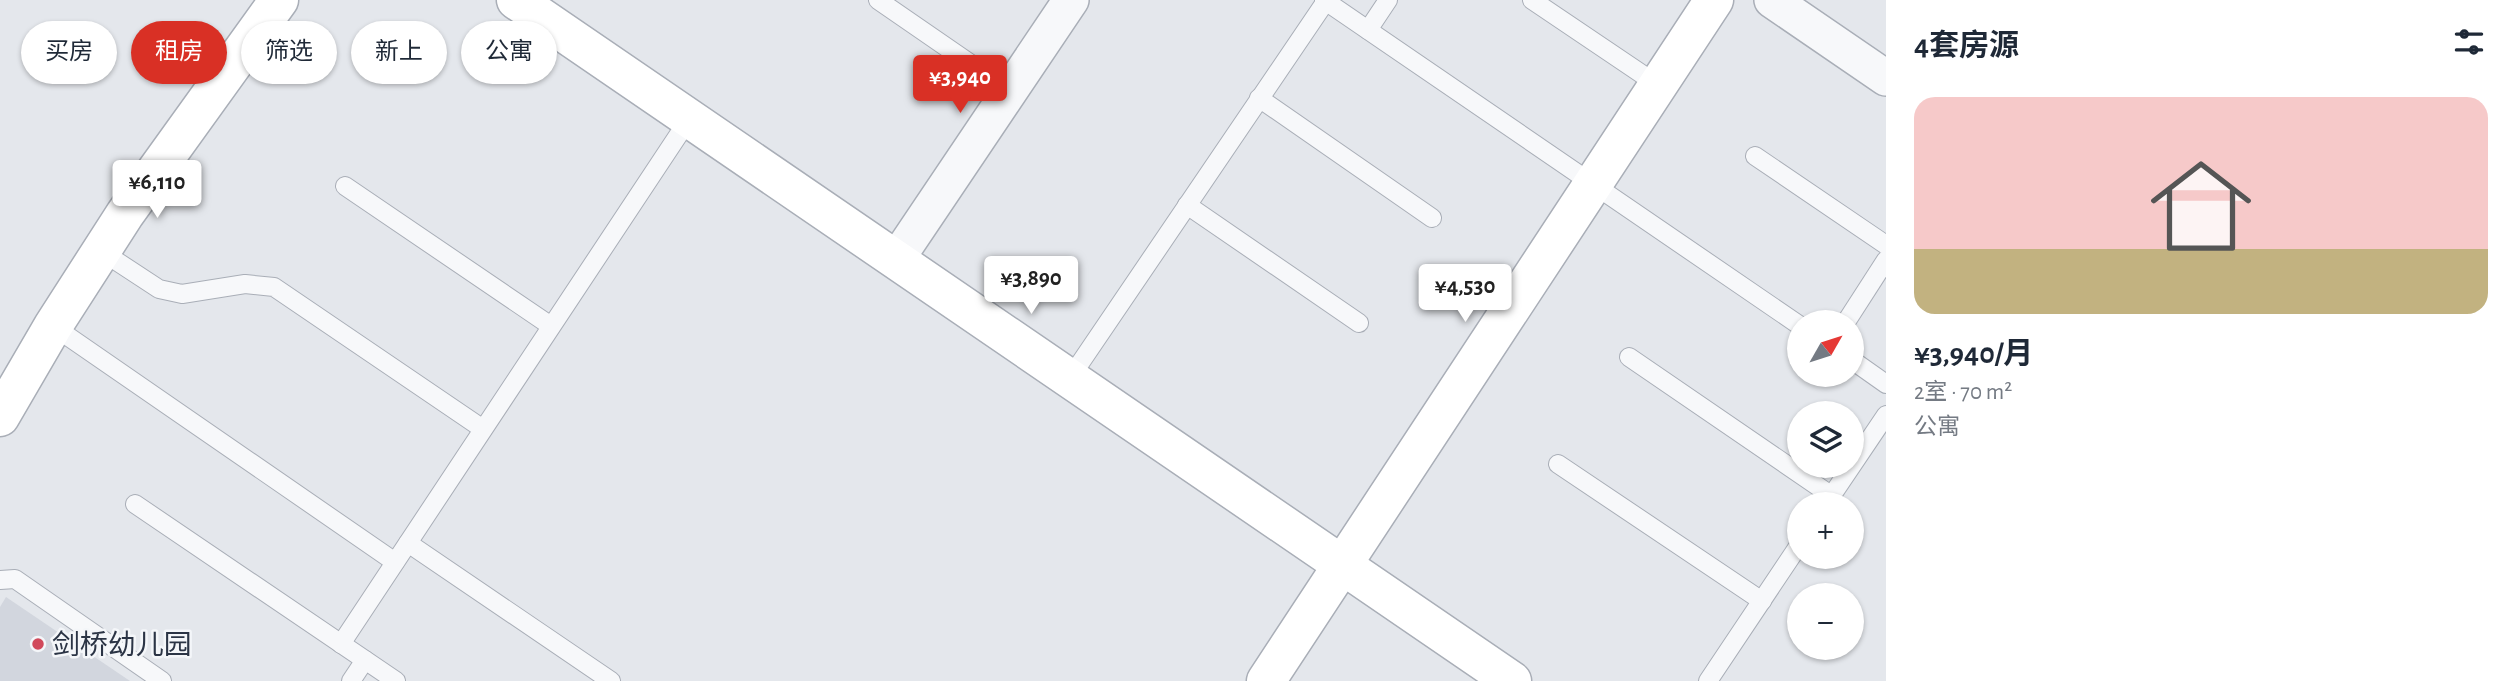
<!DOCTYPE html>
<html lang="zh">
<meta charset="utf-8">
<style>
body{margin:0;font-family:"Alegreya Sans","Noto Sans SC",sans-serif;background:#f2f2f3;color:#1f2937;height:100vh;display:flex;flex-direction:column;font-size:26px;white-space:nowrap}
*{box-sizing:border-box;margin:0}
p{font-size:23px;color:#747a83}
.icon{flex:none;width:38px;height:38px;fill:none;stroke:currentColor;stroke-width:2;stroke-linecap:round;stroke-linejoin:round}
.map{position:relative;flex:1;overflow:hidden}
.drawer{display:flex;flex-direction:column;background:#fff;width:630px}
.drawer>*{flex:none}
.hud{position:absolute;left:21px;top:21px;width:665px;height:63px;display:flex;gap:14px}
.needle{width:46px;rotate:51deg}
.tools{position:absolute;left:1787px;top:310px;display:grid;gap:14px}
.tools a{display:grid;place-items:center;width:77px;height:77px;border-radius:50%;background:#fff;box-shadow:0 2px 5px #0004;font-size:35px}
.price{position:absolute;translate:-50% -60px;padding:0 16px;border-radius:7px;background:#fff;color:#222;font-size:23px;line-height:46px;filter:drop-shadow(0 2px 4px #0008)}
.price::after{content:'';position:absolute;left:50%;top:42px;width:21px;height:16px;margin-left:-10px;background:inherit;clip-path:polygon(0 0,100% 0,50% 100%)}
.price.on{background:#d93025;color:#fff}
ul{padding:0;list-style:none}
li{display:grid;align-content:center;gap:14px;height:371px;padding:0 28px}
li span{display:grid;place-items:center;height:217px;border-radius:21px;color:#555}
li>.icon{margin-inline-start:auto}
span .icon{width:126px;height:126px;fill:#fffc;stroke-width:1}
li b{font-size:30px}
h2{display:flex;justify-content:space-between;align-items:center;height:84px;padding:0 28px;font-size:30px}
.pill{padding:0 24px;border-radius:32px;background:#fff;box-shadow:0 2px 5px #0004;font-size:24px;line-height:63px}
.pill.on{background:#d93025;color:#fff}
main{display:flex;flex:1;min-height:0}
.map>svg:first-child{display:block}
.built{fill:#d2d6de}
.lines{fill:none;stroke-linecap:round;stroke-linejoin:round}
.lane-casing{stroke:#a9aeb7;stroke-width:20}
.street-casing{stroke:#a9aeb7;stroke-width:38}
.secondary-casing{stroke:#a9aeb7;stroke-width:41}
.lane{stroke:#f7f8fa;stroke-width:18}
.street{stroke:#f7f8fa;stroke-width:35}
.secondary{stroke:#fff;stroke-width:38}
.poi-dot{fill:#d1495b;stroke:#f4f6f9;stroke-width:2.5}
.labels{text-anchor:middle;stroke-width:5;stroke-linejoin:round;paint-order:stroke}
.poi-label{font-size:28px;fill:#2b3445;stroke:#f4f6f9;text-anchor:start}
</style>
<main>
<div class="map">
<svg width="1886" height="681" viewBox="0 0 1886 681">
<rect width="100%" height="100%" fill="#e4e7ec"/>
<polygon class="built" points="6,597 130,681 0,681 0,607"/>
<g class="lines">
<defs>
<g id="lane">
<polyline points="878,0 1010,91"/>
<polyline points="1324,0 1799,325"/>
<polyline points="1532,0 1658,85"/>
<polyline points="1368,30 1388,0"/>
<polyline points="1259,98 1432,218"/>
<polyline points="1755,156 1886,245"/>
<polyline points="345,186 551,326"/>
<polyline points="1187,205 1359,323"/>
<polyline points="101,251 159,289 182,294 245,284 274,287 483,429"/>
<polyline points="1846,322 1886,260"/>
<polyline points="53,326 395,562"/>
<polyline points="1629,357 1832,496"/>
<polyline points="1852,360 1886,384"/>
<polyline points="1070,378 1326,1"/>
<polyline points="1558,464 1762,601"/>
<polyline points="135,504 396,681"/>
<polyline points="1826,504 1886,415"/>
<polyline points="408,543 611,681"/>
<polyline points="0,580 15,579 162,681"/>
<polyline points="341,644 689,119"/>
<polyline points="351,681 365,660"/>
<polyline points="1708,681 1799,545"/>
</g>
<g id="street">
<polyline points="1772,0 1886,78"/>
<polyline points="896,260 1071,0"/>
</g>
<g id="secondary">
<polyline points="516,0 1512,681"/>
<polyline points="0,417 53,326 125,214 279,0"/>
<polyline points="1266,681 1714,0"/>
</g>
</defs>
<use href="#lane" class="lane-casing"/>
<use href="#street" class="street-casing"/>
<use href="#secondary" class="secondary-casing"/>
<use href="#lane" class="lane"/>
<use href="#street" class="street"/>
<use href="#secondary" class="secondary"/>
</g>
<circle class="poi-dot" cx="38" cy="644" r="7"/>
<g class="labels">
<g class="poi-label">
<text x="52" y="654">剑桥幼儿园</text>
</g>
</g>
</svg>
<div class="tools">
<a><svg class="needle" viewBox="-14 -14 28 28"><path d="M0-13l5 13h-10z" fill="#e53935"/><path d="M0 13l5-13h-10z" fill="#747a83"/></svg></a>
<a><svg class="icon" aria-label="layers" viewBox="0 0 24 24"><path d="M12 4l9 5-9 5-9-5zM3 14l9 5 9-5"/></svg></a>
<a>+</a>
<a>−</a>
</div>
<b class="price on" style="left:960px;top:115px">¥3,940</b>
<b class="price" style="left:157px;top:220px">¥6,110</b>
<b class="price" style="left:1031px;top:316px">¥3,890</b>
<b class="price" style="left:1465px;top:324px">¥4,530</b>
<div class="hud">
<a class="pill">买房</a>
<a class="pill on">租房</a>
<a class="pill">筛选</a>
<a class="pill">新上</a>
<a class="pill">公寓</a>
</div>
</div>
<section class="drawer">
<h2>4套房源<svg class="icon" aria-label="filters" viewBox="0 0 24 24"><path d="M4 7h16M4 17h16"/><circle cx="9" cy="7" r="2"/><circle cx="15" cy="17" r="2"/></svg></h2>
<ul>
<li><span style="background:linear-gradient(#f6c9c9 70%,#c2b280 0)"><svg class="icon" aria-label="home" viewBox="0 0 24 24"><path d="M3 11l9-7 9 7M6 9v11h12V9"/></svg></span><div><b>¥3,940/月</b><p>2室 · 70 m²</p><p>公寓</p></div></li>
</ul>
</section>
</main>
